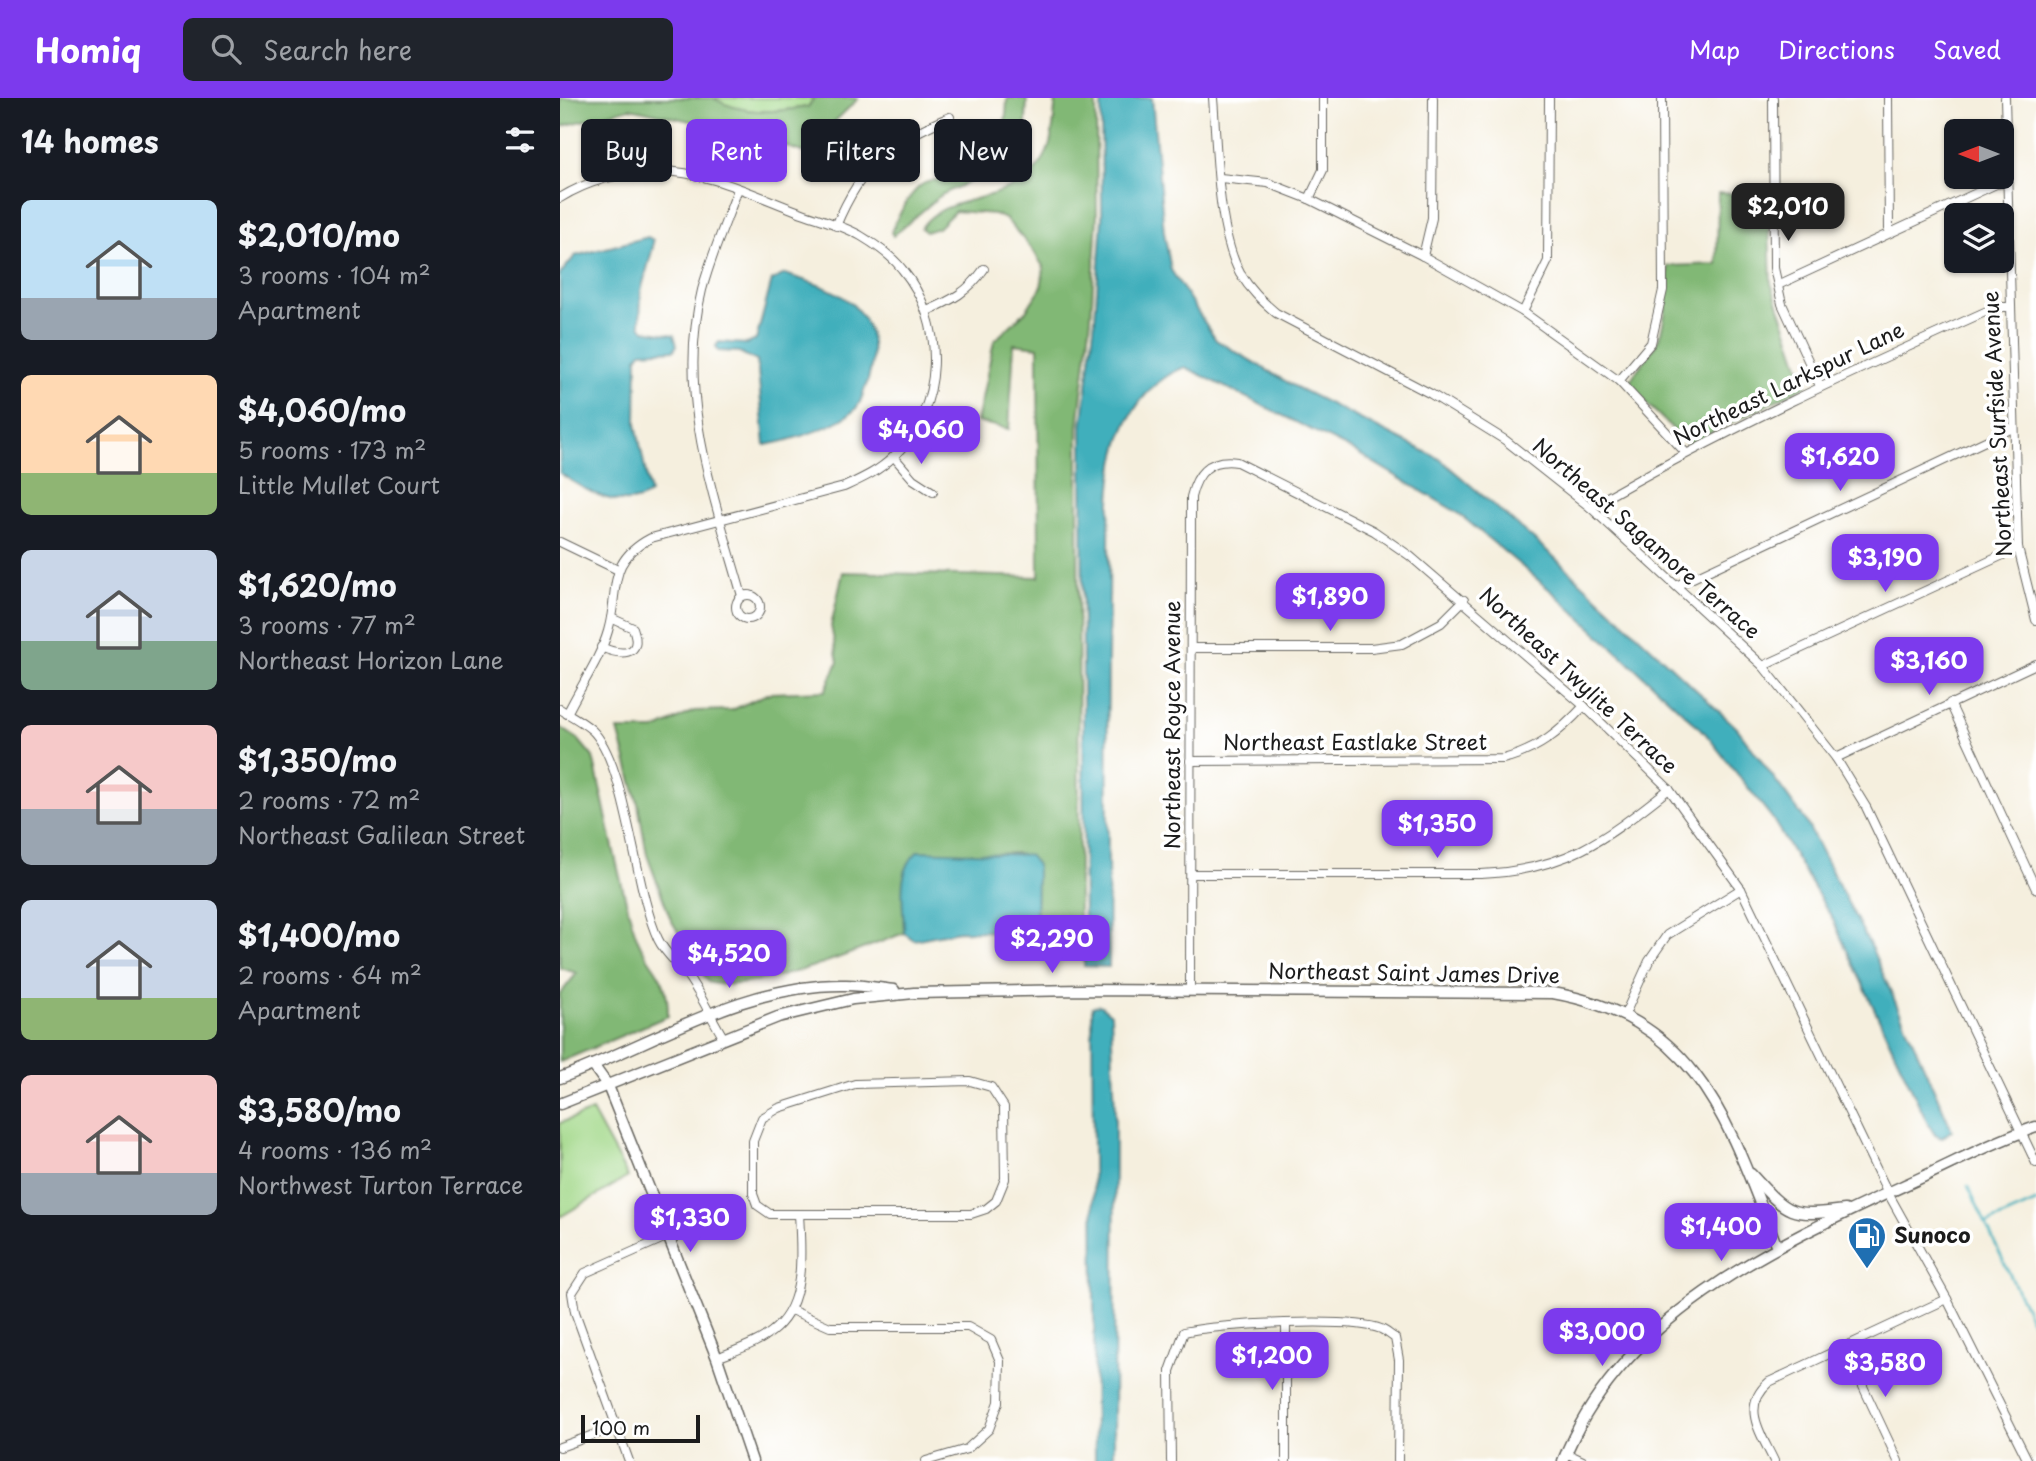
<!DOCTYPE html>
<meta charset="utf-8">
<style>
body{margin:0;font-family:"Playpen Sans",sans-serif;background:#20242c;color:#f1f3f6;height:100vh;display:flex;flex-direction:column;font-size:26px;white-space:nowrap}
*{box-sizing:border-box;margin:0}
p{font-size:23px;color:#9ea1a6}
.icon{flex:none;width:38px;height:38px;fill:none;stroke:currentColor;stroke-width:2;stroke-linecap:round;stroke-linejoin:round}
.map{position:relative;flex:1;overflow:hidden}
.panel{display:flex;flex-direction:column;background:#171b24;width:560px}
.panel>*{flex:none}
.top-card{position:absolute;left:21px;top:21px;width:665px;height:63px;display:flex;gap:14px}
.needle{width:46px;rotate:270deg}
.fabs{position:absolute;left:1384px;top:21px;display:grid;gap:14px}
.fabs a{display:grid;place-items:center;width:70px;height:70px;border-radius:10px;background:#171b24;box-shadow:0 2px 5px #0004;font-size:35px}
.scale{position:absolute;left:21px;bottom:18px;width:119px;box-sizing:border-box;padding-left:7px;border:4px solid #1c1c1c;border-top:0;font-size:19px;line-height:24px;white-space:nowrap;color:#1c1c1c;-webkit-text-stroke:5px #fff;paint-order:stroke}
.price{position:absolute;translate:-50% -60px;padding:0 16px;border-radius:14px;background:#7c3aed;color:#fff;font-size:23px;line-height:46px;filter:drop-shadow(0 2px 4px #0008)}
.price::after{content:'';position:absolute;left:50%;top:42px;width:21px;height:16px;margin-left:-10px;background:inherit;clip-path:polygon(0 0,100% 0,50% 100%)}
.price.selected{background:#222;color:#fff}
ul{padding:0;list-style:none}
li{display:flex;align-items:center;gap:21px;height:175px;padding:0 21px}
li span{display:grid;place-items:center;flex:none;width:196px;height:140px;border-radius:10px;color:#555}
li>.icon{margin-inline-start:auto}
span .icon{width:84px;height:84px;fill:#fffc;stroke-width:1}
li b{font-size:30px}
h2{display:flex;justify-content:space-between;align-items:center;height:84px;padding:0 21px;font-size:30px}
.pill{padding:0 24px;border-radius:10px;background:#171b24;box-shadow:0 2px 5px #0004;font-size:24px;line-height:63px}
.pill.selected{background:#7c3aed;color:#fff}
header{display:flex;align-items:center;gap:42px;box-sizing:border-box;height:98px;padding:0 35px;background:#7c3aed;color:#fff}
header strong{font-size:33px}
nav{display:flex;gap:38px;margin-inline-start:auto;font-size:24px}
.search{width:490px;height:63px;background:#20242c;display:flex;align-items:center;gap:18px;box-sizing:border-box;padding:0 24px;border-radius:10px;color:#9ea1a6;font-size:26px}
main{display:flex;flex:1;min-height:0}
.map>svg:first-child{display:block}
.green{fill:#a2d889;stroke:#5f7a52;stroke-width:2}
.forest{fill:#81b875;stroke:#4e6a48;stroke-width:2}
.water{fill:#40afbc;stroke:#2e666c;stroke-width:2}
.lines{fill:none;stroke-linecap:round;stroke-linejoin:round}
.stream{stroke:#40afbc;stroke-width:2.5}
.street-casing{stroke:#686660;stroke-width:10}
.secondary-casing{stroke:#686660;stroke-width:13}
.street{stroke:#fff;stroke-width:8}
.secondary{stroke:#fff;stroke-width:10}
.labels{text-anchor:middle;stroke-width:7;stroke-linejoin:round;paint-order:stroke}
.street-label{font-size:21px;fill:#1c1c1c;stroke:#fff}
.poi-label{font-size:21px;font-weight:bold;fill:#1c1c1c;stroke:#fff;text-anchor:start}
</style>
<header>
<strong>Homiq</strong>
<div class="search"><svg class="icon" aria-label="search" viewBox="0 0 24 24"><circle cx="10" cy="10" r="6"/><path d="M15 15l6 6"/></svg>Search here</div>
<nav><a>Map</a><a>Directions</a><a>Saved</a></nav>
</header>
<main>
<section class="panel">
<h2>14 homes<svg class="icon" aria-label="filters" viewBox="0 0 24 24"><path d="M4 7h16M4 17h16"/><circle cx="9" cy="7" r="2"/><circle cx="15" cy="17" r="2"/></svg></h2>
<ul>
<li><span style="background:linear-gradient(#bfe0f5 70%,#9aa5b1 0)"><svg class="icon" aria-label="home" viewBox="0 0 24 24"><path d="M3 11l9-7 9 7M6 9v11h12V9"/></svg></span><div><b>$2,010/mo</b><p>3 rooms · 104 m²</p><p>Apartment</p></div></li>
<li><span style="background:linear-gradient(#ffd9b3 70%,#8fb573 0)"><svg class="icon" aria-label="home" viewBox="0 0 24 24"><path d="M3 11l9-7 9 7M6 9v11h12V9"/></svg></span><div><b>$4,060/mo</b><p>5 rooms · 173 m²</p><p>Little Mullet Court</p></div></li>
<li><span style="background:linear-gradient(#c9d6e8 65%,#7fa58c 0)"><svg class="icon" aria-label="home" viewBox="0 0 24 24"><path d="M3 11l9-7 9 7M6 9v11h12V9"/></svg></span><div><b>$1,620/mo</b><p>3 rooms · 77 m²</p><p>Northeast Horizon Lane</p></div></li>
<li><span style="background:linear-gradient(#f6c9c9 60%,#9aa5b1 0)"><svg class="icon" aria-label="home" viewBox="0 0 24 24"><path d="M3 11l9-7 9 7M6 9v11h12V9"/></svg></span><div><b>$1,350/mo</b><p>2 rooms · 72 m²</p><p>Northeast Galilean Street</p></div></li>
<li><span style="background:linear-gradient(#c9d6e8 70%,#8fb573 0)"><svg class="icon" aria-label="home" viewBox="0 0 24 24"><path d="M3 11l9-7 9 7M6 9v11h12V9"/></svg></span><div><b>$1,400/mo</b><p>2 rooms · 64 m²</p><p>Apartment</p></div></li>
<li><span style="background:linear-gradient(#f6c9c9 70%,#9aa5b1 0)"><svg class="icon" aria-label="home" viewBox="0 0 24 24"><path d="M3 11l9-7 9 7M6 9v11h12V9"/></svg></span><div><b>$3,580/mo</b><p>4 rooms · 136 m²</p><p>Northwest Turton Terrace</p></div></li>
</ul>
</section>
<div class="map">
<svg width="1476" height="1363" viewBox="0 0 1476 1363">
<rect width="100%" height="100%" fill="#fff"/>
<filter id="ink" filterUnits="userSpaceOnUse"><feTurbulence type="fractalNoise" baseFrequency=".0143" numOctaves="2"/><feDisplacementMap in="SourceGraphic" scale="14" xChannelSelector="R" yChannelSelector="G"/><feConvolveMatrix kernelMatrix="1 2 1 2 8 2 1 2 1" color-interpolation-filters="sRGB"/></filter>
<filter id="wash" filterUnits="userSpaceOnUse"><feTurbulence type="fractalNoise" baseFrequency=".00686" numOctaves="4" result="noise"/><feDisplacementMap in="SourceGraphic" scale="28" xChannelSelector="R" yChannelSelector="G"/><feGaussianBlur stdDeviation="1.57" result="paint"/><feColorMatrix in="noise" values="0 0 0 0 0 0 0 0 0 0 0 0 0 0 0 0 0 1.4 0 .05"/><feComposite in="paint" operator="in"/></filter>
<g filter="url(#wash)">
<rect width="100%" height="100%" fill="#f5efde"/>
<g class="green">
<path d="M 153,0 L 254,0 L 248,9 C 214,14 183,18 153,0 Z"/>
<polygon points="32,1013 68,1079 0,1119 0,1025"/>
</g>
<g class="forest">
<path d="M 0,0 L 153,0 C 183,18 214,14 248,9 L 254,0 L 299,0 L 267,31 L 256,53 L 250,57 L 191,36 L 70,10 L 0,29 Z"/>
<path d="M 447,0 L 467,0 L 465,44 L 456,62 L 381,97 L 333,138 L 331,134 C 338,118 347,99 360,88 C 366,82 382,81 391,79 C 437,67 446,44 447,0 Z"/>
<path d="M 496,0 L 536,0 L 537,120 L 531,221 L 518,329 L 519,825 L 476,829 L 477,767 L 456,755 L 410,757 L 343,784 L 344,835 C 300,852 191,897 148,884 L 111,822 L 87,757 L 78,706 L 58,632 L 95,632 L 134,613 L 172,612 L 209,595 L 265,593 L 278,564 L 271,528 L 283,474 L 479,479 L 478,249 L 454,246 L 449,331 L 417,324 L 434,243 L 465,214 L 481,190 L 484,170 L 473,152 L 446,121 L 434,116 L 395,113 L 378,130 L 366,134 L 361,130 C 388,88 465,114 489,49 C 494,34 494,15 496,0 Z"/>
<path d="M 1158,95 L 1204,97 L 1208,95 L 1211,185 L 1246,288 L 1128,346 L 1068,287 C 1076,270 1092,256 1099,240 C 1107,218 1108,192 1108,168 L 1157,166 Z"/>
<path d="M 0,629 L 18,641 L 33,659 C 47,717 57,778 75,834 C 86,870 109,871 108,918 L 0,964 L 0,896 L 17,875 L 0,870 Z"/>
</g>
<g class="water">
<path d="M 541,0 L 592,0 L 604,134 L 611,172 L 656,242 L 734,288 L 880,361 L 993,458 L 1177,630 L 1245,722 L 1312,851 L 1392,1032 L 1382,1040 L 1375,1037 L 1367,1024 L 1272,820 L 1212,720 L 1145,635 L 996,497 L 898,415 L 794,353 L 625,269 C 583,285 559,328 553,373 C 547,414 550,459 549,501 C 546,623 548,746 549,869 L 524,868 L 522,329 L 535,221 L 542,120 Z"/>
<path d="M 88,139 L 93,142 L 93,149 L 81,193 L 80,227 L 84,232 L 114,237 L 117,247 L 114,252 L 81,254 L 77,260 L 76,326 L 90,396 C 62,415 23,392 0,375 L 0,176 L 15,158 Z"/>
<path d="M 225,176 C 249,184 274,189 293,207 C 318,232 316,263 304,293 C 301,302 299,309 291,315 C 274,329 227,344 205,347 L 197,263 L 179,254 L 158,253 L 156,248 L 159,244 L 187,246 L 196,242 L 212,182 Z"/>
<path d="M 358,753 L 469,757 L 477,767 L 476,834 L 399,833 L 354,842 L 344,835 C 344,805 335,775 358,753 Z"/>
<polygon points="540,907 551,916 555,1014 554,1363 535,1363 532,909"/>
</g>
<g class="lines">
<g class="stream">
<polyline points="1408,1088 1476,1232"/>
<polyline points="1426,1126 1476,1104"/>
</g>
</g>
</g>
<g filter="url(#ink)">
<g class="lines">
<defs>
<g id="street">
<path d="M 653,0 C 657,49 657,133 680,175 C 690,192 702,203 716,215 L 871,296 L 945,342 L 1030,409 L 1203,568 L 1276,660 L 1306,709 L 1476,1065"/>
<polyline points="1213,0 1214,170 1222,206 1260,288"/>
<polyline points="1328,0 1329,134"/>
<polyline points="1445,0 1458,450 1476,522"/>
<polyline points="660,80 708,85 749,101 863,158 963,214 1059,283 1125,354"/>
<path d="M 178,91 C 166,124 151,158 142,192 C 116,296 154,399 182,498"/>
<path d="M 0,100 C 29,82 62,74 96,73 C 144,72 192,96 237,113 C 258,121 282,127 301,138 C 316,147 332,158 342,171 C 387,225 385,310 333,359 C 319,373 301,381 284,389 L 91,440 C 45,464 60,492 48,533 C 40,561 20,589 7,616"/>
<polyline points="749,101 763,72 763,0"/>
<path d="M 276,128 C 302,66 329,44 390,19"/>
<polyline points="863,158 872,120 873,0"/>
<polyline points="1218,187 1436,86 1446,85"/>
<path d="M 367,213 C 392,202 408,194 424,171"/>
<polyline points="963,214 988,163 989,0"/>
<polyline points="1059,283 1091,245 1103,192 1102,0"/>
<polyline points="334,359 353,381 373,394"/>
<path d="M 1030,409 C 1161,333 1298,271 1436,209 L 1449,209"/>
<polyline points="0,444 58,472"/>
<polyline points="1118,487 1453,330"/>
<circle cx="188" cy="509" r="12"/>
<path d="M 41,549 C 59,557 84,560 73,530 L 51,520"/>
<polyline points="631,550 811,550 842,546 881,525 904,502"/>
<polyline points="1203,568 1458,450"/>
<polyline points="1390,605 1476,791"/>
<path d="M 0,611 C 10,617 23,624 32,632 C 67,666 74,790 98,841 C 106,858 122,868 131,883 C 143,901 152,921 163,939"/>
<polyline points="1276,660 1476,566"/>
<path d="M 630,663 L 943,661 C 978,652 1000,634 1024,608"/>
<path d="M 631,776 L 921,776 C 1007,772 1044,742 1109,691"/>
<path d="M 630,893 L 631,399 C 637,374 650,360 677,364 L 814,433 L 850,458 L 1024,608 L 1109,691 L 1181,791 L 1328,1095 L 1387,1201 L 1468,1363"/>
<polyline points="1065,916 1089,863 1107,837 1181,791"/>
<polygon points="410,983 431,989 444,1009 445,1081 436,1103 426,1111 411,1116 210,1116 197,1107 193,1096 193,1043 202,1020 219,1010 295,986"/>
<polyline points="231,1212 270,1229 408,1229 431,1242 440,1263 439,1304 429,1331 407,1351 366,1363"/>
<polyline points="726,1226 726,1363"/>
<polyline points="1285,1250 1338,1363"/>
<path d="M 157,1260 C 176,1252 200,1245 216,1230 C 246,1203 241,1153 239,1116"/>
<polyline points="0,1349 58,1328"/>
<polyline points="1006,1355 1023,1363"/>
<polyline points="69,1363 15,1214 12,1195 25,1175 106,1139"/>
<path d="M 611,1363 L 610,1273 L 624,1234 C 656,1226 793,1219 821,1231 C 826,1233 830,1237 835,1240 L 839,1262 L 838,1363"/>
<path d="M 1214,1363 C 1201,1335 1180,1309 1209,1284 L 1387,1201"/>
</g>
<g id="secondary">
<polyline points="33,967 48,988 157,1260 192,1363"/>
<path d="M 0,980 C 92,946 184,885 286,887 C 302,887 318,890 334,892"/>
<path d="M 0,1006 L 218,919 L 293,901 L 354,895 L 521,892 L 993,895 C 1140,921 1169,1027 1217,1149"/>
<path d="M 1191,1076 C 1228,1117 1230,1119 1285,1112"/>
<path d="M 1003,1363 C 1060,1218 1213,1148 1345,1087 C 1388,1068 1431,1044 1476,1029"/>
</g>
</defs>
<use href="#street" class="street-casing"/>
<use href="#secondary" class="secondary-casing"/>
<use href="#street" class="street"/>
<use href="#secondary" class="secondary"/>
</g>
</g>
<defs>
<symbol id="fuel-pin" viewBox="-11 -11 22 30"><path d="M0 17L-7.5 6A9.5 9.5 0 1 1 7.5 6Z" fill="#1f6fb2" stroke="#fff"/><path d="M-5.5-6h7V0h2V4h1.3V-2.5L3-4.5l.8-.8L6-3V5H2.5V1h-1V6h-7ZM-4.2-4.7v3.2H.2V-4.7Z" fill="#fff"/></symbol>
</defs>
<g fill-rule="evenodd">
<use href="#fuel-pin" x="1285" y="1116" width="44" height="60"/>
</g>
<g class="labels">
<g class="street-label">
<text transform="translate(1229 286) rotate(-26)" y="7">Northeast Larkspur Lane</text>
<text transform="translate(1438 326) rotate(-93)" y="7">Northeast Surfside Avenue</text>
<text transform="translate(1086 441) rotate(41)" y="7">Northeast Sagamore Terrace</text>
<text transform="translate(1018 583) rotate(43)" y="7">Northeast Twylite Terrace</text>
<text transform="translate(613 627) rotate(-90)" y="7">Northeast Royce Avenue</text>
<text x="795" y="652">Northeast Eastlake Street</text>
<text transform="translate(854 876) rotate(1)" y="7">Northeast Saint James Drive</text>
</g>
<g class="poi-label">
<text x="1334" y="1145">Sunoco</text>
</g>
</g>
</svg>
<div class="fabs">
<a><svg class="needle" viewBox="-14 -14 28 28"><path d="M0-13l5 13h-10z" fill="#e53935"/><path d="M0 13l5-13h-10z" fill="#9ea1a6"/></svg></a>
<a><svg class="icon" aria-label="layers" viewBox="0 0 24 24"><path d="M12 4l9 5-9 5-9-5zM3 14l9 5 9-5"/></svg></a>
</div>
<div class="scale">100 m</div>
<b class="price selected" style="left:1228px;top:145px">$2,010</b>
<b class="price" style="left:361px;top:368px">$4,060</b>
<b class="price" style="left:1280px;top:395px">$1,620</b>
<b class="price" style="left:1325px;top:496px">$3,190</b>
<b class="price" style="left:770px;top:535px">$1,890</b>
<b class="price" style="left:1369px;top:599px">$3,160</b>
<b class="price" style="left:877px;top:762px">$1,350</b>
<b class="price" style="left:492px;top:877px">$2,290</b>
<b class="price" style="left:169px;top:892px">$4,520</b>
<b class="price" style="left:130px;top:1156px">$1,330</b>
<b class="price" style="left:1161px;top:1165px">$1,400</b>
<b class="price" style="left:1042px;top:1270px">$3,000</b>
<b class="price" style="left:712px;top:1294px">$1,200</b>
<b class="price" style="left:1325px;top:1301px">$3,580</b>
<div class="top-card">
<a class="pill">Buy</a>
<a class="pill selected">Rent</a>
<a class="pill">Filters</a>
<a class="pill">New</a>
</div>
</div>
</main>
